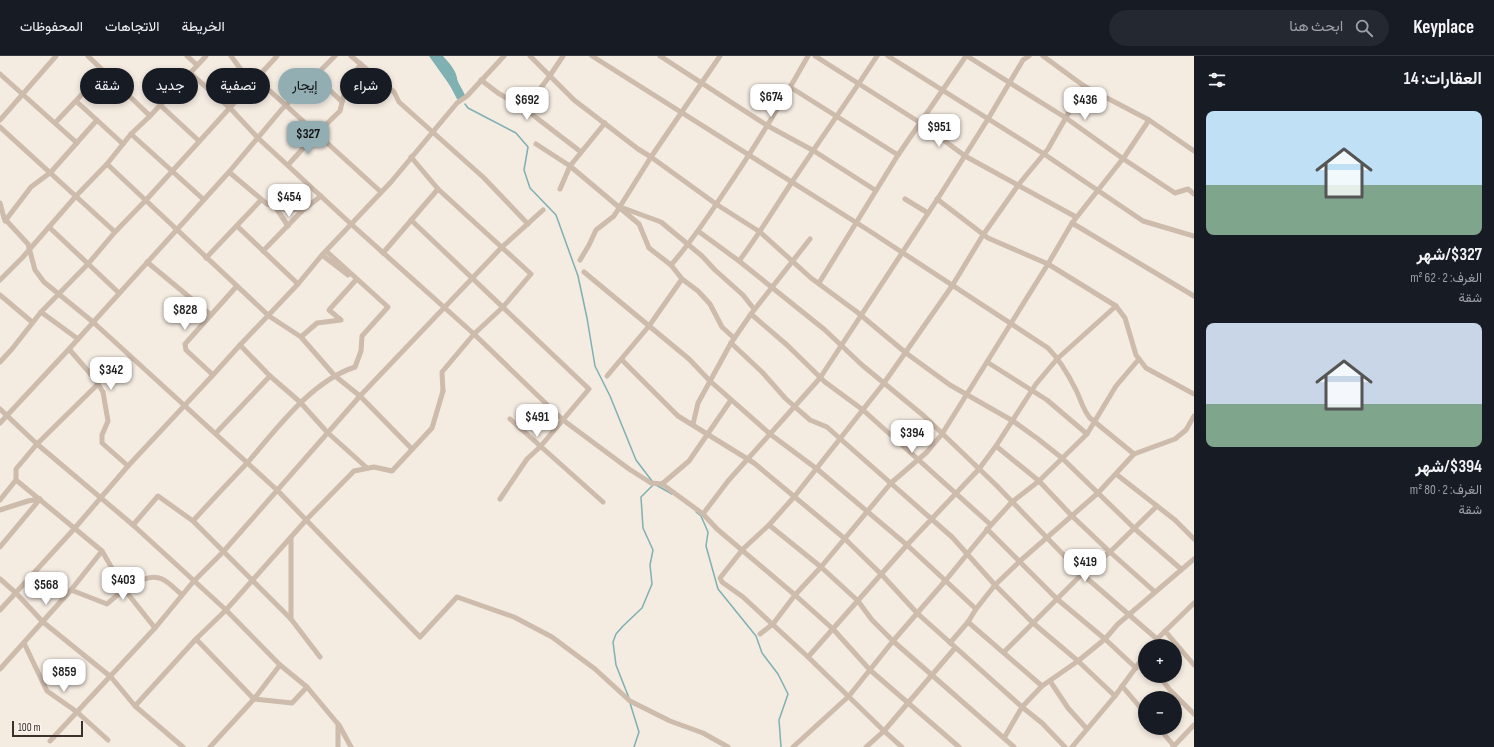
<!DOCTYPE html>
<html lang="ar">
<meta charset="utf-8">
<style>
body{margin:0;font-family:"Sofia Sans Condensed",Vazirmatn,sans-serif;background:#242831;color:#f1f3f6;direction:rtl;height:100vh;display:flex;flex-direction:column;font-size:15px;white-space:nowrap}
*{box-sizing:border-box;margin:0}
p{font-size:13px;color:#9ea1a6}
.icon{flex:none;width:22px;height:22px;fill:none;stroke:currentColor;stroke-width:2;stroke-linecap:round;stroke-linejoin:round}
.map{position:relative;flex:1;overflow:hidden;direction:ltr}
.drawer{display:flex;flex-direction:column;background:#171b24;width:300px}
.drawer>*{flex:none}
.guide{position:absolute;left:12px;top:12px;width:380px;height:36px;direction:rtl;display:flex;gap:8px}
.buttons{position:absolute;left:1138px;top:583px;display:grid;gap:8px}
.buttons a{display:grid;place-items:center;width:44px;height:44px;border-radius:50%;background:#171b24;box-shadow:0 2px 6px #0003;font-size:20px}
.scale{position:absolute;left:12px;bottom:10px;width:71px;box-sizing:border-box;padding-left:4px;border:2px solid #3b302b;border-top:0;font-size:11px;line-height:14px;white-space:nowrap;color:#3b302b;-webkit-text-stroke:3px #fbf5ee;paint-order:stroke}
.price{position:absolute;translate:-50% -34px;padding:0 9px;border-radius:8px;background:#fff;color:#222;font-size:13px;line-height:26px;filter:drop-shadow(0 1px 2px #0008)}
.price::after{content:'';position:absolute;left:50%;top:24px;width:12px;height:9px;margin-left:-6px;background:inherit;clip-path:polygon(0 0,100% 0,50% 100%)}
.price.current{background:#92aeb2;color:#111}
ul{padding:0;list-style:none}
li{display:grid;align-content:center;gap:8px;height:212px;padding:0 12px}
li span{display:grid;place-items:center;height:124px;border-radius:8px;color:#555}
li>.icon{margin-inline-start:auto}
span .icon{width:72px;height:72px;fill:#fffc;stroke-width:1}
li b{font-size:17px}
h2{display:flex;justify-content:space-between;align-items:center;height:48px;padding:0 12px;font-size:17px}
.pill{padding:0 14px;border-radius:18px;background:#171b24;box-shadow:0 2px 6px #0003;font-size:14px;line-height:36px}
.pill.current{background:#92aeb2;color:#111}
header{display:flex;align-items:center;gap:24px;box-sizing:border-box;height:56px;padding:0 20px;background:#171b24;border-bottom:1px solid #363941}
header strong{font-size:19px}
nav{display:flex;gap:22px;margin-inline-start:auto;font-size:14px}
.search{width:280px;height:36px;background:#242831;display:flex;align-items:center;gap:10px;box-sizing:border-box;padding:0 14px;border-radius:22px;color:#9ea1a6;font-size:15px}
main{display:flex;flex:1;min-height:0}
.map>svg:first-child{display:block}
.water{fill:#7fb0b2}
.lines{fill:none;stroke-linecap:round;stroke-linejoin:round}
.stream{stroke:#7fb0b2;stroke-width:1.5}
.river{stroke:#7fb0b2;stroke-width:9}
.minor{stroke:#cdbbac;stroke-width:5}
</style>
<header>
<strong>Keyplace</strong>
<div class="search"><svg class="icon" aria-label="search" viewBox="0 0 24 24"><circle cx="10" cy="10" r="6"/><path d="M15 15l6 6"/></svg>ابحث هنا</div>
<nav><a>الخريطة</a><a>الاتجاهات</a><a>المحفوظات</a></nav>
</header>
<main>
<section class="drawer">
<h2>العقارات: 14<svg class="icon" aria-label="filters" viewBox="0 0 24 24"><path d="M4 7h16M4 17h16"/><circle cx="9" cy="7" r="2"/><circle cx="15" cy="17" r="2"/></svg></h2>
<ul>
<li><span style="background:linear-gradient(#bfe0f5 60%,#7fa58c 0)"><svg class="icon" aria-label="home" viewBox="0 0 24 24"><path d="M3 11l9-7 9 7M6 9v11h12V9"/></svg></span><div><b>$327/شهر</b><p>الغرف: 2 · 62 m²</p><p>شقة</p></div></li>
<li><span style="background:linear-gradient(#c9d6e8 65%,#7fa58c 0)"><svg class="icon" aria-label="home" viewBox="0 0 24 24"><path d="M3 11l9-7 9 7M6 9v11h12V9"/></svg></span><div><b>$394/شهر</b><p>الغرف: 2 · 80 m²</p><p>شقة</p></div></li>
</ul>
</section>
<div class="map">
<svg width="1194" height="691" viewBox="0 0 1194 691">
<rect width="100%" height="100%" fill="#f4ebe1"/>
<path class="water" d="M 429,0 L 443,0 C 452,10 461,20 456,34 L 451,31 Z"/>
<g class="lines">
<g class="stream">
<polyline points="465,48 468,52 516,77 528,91 524,114 530,132 556,159 578,220 587,262 595,310 610,340 636,404 652,425"/>
<polyline points="656,429 672,438"/>
<polyline points="696,456 701,460 708,476 706,490 718,533 756,580 762,597 778,618 788,638 779,664 781,691"/>
<polyline points="629,642 616,609 613,586 616,578 623,570 642,552 652,528 650,509 653,494 643,472 641,441 653,429"/>
<polyline points="630,647 639,676 634,691"/>
</g>
<polyline class="river" points="451,22 461,41"/>
<g class="minor">
<polyline points="88,0 150,60"/>
<polyline points="187,0 197,9"/>
<polyline points="231,0 245,19 241,38"/>
<polyline points="351,0 394,36 399,46 483,121 528,168"/>
<polyline points="530,0 574,44 638,93 651,101 716,148 760,176 811,222 857,256 906,297 950,329 1013,365 1038,383 1062,402 1135,473 1181,513"/>
<path d="M 592,0 L 868,174 L 1048,292 C 1059,303 1069,320 1076,334 C 1081,344 1083,354 1090,362 L 1134,398"/>
<polyline points="660,0 768,70 814,95 875,134"/>
<polyline points="815,0 919,66 965,100 1076,161"/>
<polyline points="888,0 1044,98 1143,165 1194,180"/>
<polyline points="967,0 1066,62 1122,102 1175,137 1188,133 1194,138"/>
<polyline points="1043,0 1084,30 1149,64 1194,95"/>
<polyline points="190,17 230,52 258,82 351,168 474,278 563,364 629,413 651,427 662,428 689,405 731,344"/>
<polyline points="0,18 77,87"/>
<polyline points="245,19 270,35 381,136"/>
<polyline points="315,20 342,46"/>
<polyline points="481,24 498,37 525,53 581,96"/>
<polyline points="790,31 898,99"/>
<polyline points="76,45 123,88"/>
<polyline points="160,49 199,85"/>
<polyline points="525,53 549,21 563,0"/>
<polyline points="0,64 56,0"/>
<polyline points="55,67 104,15"/>
<polyline points="0,71 115,176"/>
<polyline points="131,78 203,143"/>
<polyline points="536,88 570,110 639,168 649,192 671,209 682,223 698,235 710,248 722,271 734,282"/>
<polyline points="411,101 438,133 531,218 503,251 474,278 442,316 443,336"/>
<polyline points="107,108 269,260 301,281 335,320 360,340 412,393"/>
<polyline points="288,109 316,78 340,55 346,30 361,8"/>
<polyline points="229,116 267,148 283,153 303,154"/>
<polyline points="560,133 570,110 605,67"/>
<polyline points="905,143 928,157"/>
<polyline points="937,143 988,182 1048,208 1116,250 1125,262 1136,299 1146,312 1194,338"/>
<polyline points="0,147 4,162 28,188 35,214 44,226 93,266 277,434 420,581 457,541 514,561 552,581 595,613 630,645 670,665 703,677 728,691"/>
<polyline points="276,152 288,170"/>
<polyline points="623,152 661,166 702,200 715,214 743,239 754,253"/>
<polyline points="411,164 589,333 540,391 527,403 500,443"/>
<polyline points="5,165 31,131 51,116 97,64"/>
<polyline points="1072,167 1194,240"/>
<polyline points="237,170 298,228"/>
<polyline points="49,171 119,237"/>
<polyline points="698,175 739,205 825,274 862,309 924,360 997,430 1082,518 1157,583"/>
<polyline points="263,195 303,154 321,140"/>
<polyline points="383,197 438,133"/>
<polyline points="322,199 348,219"/>
<polyline points="206,202 261,144"/>
<polyline points="580,204 589,189 596,174 614,160 651,101 720,0"/>
<path d="M 739,205 C 758,180 774,153 792,126 C 820,84 849,43 877,0"/>
<polyline points="147,206 211,259"/>
<path d="M 671,209 C 691,186 708,161 725,135 C 755,91 782,46 808,0"/>
<polyline points="584,216 689,303 710,325 770,378 817,413 907,489 976,553"/>
<polyline points="0,224 22,202 76,140 107,108 131,78 150,60 206,0"/>
<polyline points="819,227 898,99 966,0"/>
<polyline points="0,239 32,266"/>
<polyline points="41,256 78,283"/>
<polyline points="751,258 787,289 825,326 863,354 991,469"/>
<polyline points="301,281 317,267 341,264 329,254 355,225"/>
<polyline points="731,287 762,316 785,342 794,350 810,364 827,371 836,379 952,481 995,529 1033,567 1078,605 1115,640"/>
<polyline points="240,289 270,320 300,346 327,376 367,412"/>
<polyline points="622,304 678,360 754,407 844,482 882,519 917,557 1022,651 1042,667 1065,691"/>
<polyline points="0,306 12,293 41,256 88,208 115,176 146,144 277,0"/>
<polyline points="987,306 1047,344 1087,378"/>
<polyline points="213,319 186,294 185,288 236,231"/>
<polyline points="607,320 649,270 682,223"/>
<polyline points="0,353 37,388 133,469 226,554 280,609 307,631 338,668 338,691"/>
<polyline points="510,363 603,446"/>
<polyline points="0,367 69,293"/>
<polyline points="693,368 698,347 731,287 751,258 810,183"/>
<polyline points="216,377 270,320"/>
<polyline points="996,390 1039,425 1072,460 1110,496 1155,536"/>
<polyline points="128,410 102,387 102,379 108,365 103,336 94,322 69,293 229,116 282,53 335,0"/>
<polyline points="1116,418 1175,464 1194,483"/>
<polyline points="16,424 102,495 124,533 155,572"/>
<polyline points="662,428 703,458 717,473 795,539 833,573 870,614 959,691"/>
<polyline points="0,444 16,424 16,413 37,388 98,328"/>
<polyline points="0,454 28,445 40,443"/>
<polyline points="703,458 728,425 820,322 942,136 988,63 1023,4 1029,0"/>
<path d="M 193,465 C 211,445 230,425 249,405 C 278,371 312,325 355,311 L 361,295 L 362,280 L 388,251 L 326,195"/>
<polyline points="133,469 158,440 193,465 291,563 320,601"/>
<polyline points="769,469 821,511 858,545 872,564 893,585 1014,691"/>
<polyline points="987,473 1057,543 1105,583 1136,612"/>
<polyline points="291,481 291,563"/>
<polyline points="0,491 40,443"/>
<polyline points="0,523 16,537 43,566 111,621 135,650 183,691"/>
<path d="M 71,534 L 107,548 C 118,538 145,515 162,523 C 169,526 176,534 182,539"/>
<polyline points="0,554 74,473 128,410 213,319 240,289 298,228 322,199 391,126 457,47 467,40 504,0"/>
<polyline points="968,566 1042,630"/>
<polyline points="1165,575 1194,609"/>
<polyline points="760,578 773,568 795,539 821,511 891,427 927,396 942,378 1048,208 1072,167 1125,100 1149,64"/>
<polyline points="196,583 254,643 292,647 307,631"/>
<polyline points="24,587 47,635 77,656 108,684"/>
<polyline points="950,587 968,566 976,553 995,529 1020,505 1098,437 1134,398 1175,383 1186,374 1194,360"/>
<polyline points="1152,590 1157,583 1194,547"/>
<polyline points="1004,596 1082,518 1110,496 1157,450"/>
<polyline points="808,601 907,489 979,413 996,390 1036,328 1057,303 1116,250"/>
<polyline points="0,613 71,534 102,495"/>
<polyline points="1159,620 1170,634 1194,658"/>
<polyline points="1050,625 1068,652 1087,673"/>
<polyline points="1122,630 1145,657"/>
<polyline points="135,650 196,583 226,554 307,463 354,415 374,411 392,415 432,372 443,335"/>
<polyline points="339,669 351,691"/>
<polyline points="1159,672 1174,690"/>
<polyline points="1004,682 1022,651 1042,630 1078,605 1105,583 1118,568 1194,503"/>
<polyline points="50,685 155,572 193,526 223,496 360,340 502,191 543,154"/>
<polyline points="210,691 254,643 280,609"/>
<polyline points="793,691 849,640 893,585 946,524 991,469 1012,446 1039,425 1087,378 1116,330 1139,303"/>
<polyline points="866,691 884,675 955,592"/>
<polyline points="902,691 884,675 808,601 743,541 722,526 720,522 743,493 769,469 794,441 884,327 952,230 983,179 1019,128 1048,93 1084,30"/>
<polyline points="1072,691 1115,640 1145,599"/>
<polyline points="1173,691 1194,669"/>
</g>
</g>
</svg>
<div class="buttons">
<a>+</a>
<a>−</a>
</div>
<div class="scale">100 m</div>
<b class="price" style="left:771px;top:62px">$674</b>
<b class="price" style="left:527px;top:65px">$692</b>
<b class="price" style="left:1085px;top:65px">$436</b>
<b class="price" style="left:939px;top:92px">$951</b>
<b class="price current" style="left:308px;top:99px">$327</b>
<b class="price" style="left:289px;top:162px">$454</b>
<b class="price" style="left:185px;top:275px">$828</b>
<b class="price" style="left:111px;top:335px">$342</b>
<b class="price" style="left:537px;top:382px">$491</b>
<b class="price" style="left:912px;top:398px">$394</b>
<b class="price" style="left:1085px;top:527px">$419</b>
<b class="price" style="left:123px;top:545px">$403</b>
<b class="price" style="left:46px;top:550px">$568</b>
<b class="price" style="left:64px;top:637px">$859</b>
<div class="guide">
<a class="pill">شراء</a>
<a class="pill current">إيجار</a>
<a class="pill">تصفية</a>
<a class="pill">جديد</a>
<a class="pill">شقة</a>
</div>
</div>
</main>
